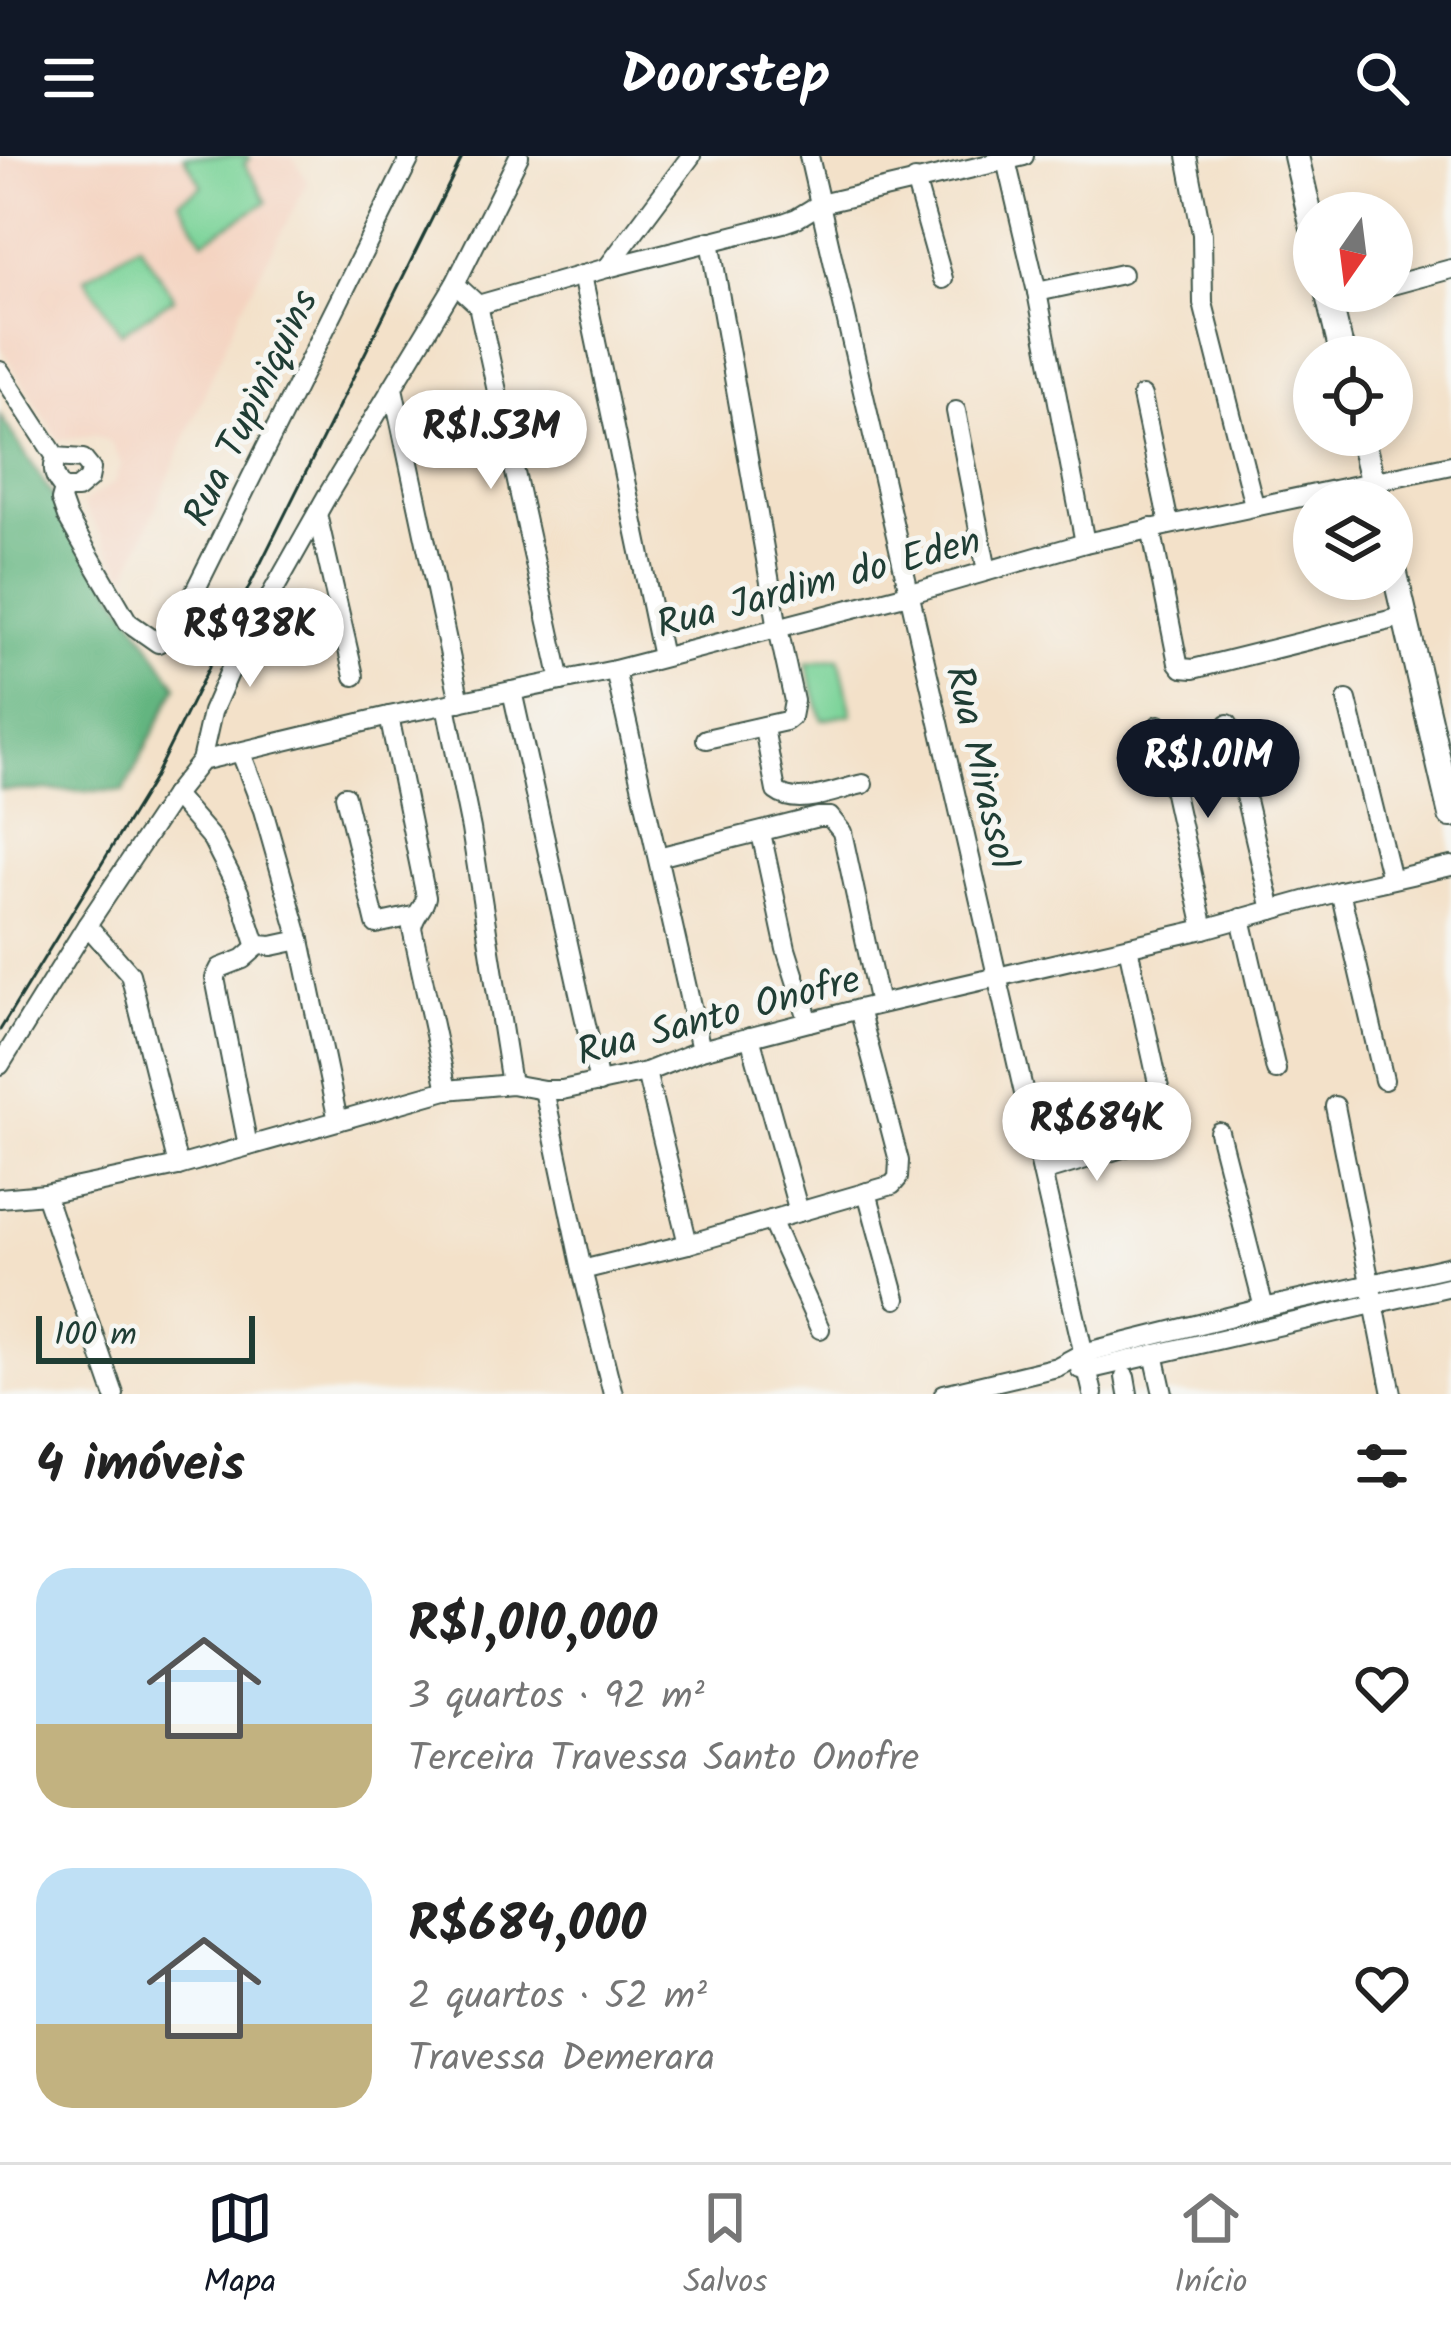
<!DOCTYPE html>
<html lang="pt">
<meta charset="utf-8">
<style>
body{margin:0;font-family:Kalam,sans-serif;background:#f6f6f6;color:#222;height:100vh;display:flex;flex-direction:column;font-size:45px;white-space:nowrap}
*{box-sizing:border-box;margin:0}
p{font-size:39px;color:#767676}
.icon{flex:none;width:66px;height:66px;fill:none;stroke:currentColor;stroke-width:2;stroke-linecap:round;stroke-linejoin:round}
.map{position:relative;height:1238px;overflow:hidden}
.details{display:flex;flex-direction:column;background:#fff;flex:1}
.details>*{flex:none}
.needle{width:78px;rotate:194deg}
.fabs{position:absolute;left:1293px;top:36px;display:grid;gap:24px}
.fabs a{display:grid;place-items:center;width:120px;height:120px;border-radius:50%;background:#fff;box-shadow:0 6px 18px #0003;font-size:60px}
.scale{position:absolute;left:36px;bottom:30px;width:219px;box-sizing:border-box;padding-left:12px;border:6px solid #1f3d34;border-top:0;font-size:33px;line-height:42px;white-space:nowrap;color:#1f3d34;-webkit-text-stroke:9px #f6f6f2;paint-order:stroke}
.price{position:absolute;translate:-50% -102px;padding:0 27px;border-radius:42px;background:#fff;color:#222;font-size:39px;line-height:78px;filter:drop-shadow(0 3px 6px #0008)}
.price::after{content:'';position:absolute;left:50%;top:72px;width:36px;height:27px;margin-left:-18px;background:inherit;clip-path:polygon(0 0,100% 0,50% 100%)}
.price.active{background:#111827;color:#fff}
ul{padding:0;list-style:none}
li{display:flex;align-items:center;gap:36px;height:300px;padding:0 36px}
li span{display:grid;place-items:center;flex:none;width:336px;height:240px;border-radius:36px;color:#555}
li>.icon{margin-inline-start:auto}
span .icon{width:144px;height:144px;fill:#fffc;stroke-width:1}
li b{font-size:51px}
h2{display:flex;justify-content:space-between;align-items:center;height:144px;padding:0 36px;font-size:51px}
header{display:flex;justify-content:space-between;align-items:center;height:156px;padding:0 36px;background:#111827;color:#fff;font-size:54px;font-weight:600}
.dock{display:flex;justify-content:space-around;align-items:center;height:168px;border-top:3px solid #e0e0e0;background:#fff;font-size:33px;color:#767676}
.dock a{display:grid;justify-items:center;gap:6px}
.dock .active{color:#111827}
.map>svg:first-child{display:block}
.built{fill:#f4d3c0}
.green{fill:#7ad398;stroke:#4c8866;stroke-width:3}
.forest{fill:#63b580;stroke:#41795a;stroke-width:3}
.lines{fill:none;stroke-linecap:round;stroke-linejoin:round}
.minor-casing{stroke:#3f564a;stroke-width:22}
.major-casing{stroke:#3f564a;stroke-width:28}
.minor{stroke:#fff;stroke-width:18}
.major{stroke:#fff;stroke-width:24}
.tram{stroke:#1f3d34;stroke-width:3}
.labels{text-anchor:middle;stroke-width:10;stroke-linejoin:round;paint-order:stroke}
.street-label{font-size:39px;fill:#1f3d34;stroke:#f6f6f2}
</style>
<header><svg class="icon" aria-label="menu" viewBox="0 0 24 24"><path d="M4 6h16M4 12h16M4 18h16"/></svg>Doorstep<svg class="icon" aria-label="search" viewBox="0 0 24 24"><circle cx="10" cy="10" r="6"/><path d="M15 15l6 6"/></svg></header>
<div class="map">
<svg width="1451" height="1238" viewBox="0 0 1451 1238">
<rect width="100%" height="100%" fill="#f6f6f2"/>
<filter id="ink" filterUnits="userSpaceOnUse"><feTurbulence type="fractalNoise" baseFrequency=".00833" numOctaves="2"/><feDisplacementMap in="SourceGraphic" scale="24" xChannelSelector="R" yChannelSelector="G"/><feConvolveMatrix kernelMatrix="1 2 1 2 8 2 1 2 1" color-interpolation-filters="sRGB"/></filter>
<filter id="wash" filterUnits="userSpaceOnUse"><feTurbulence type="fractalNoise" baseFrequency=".004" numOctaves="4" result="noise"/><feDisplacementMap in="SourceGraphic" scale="48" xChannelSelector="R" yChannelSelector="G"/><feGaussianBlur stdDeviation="2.7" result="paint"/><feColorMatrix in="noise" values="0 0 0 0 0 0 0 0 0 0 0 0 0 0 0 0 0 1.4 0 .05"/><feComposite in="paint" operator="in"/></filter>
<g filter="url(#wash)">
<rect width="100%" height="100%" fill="#f3e1c9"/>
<polygon class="built" points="0,0 292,0 308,26 241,152 126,421 82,348 115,326 121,308 117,299 111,287 94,279 59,284 0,190"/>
<g class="green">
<polygon points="184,0 248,0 250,3 244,7 267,46 203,85 179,45 202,30"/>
<polygon points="139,88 174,142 121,177 85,122"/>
<polygon points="839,502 852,558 822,564 806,507"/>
</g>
<polygon class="forest" points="0,259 177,530 124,635 0,634"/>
</g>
<g filter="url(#ink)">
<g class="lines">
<defs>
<g id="minor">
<polyline points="809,0 1093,1238"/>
<polyline points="1005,0 1037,136 1085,387"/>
<polyline points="1187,0 1202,78 1203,147 1254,349"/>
<polyline points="915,24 943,123"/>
<polyline points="607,112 691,0"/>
<polyline points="582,119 662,501"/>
<polyline points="455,128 478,149 561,525"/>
<polyline points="1392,129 1451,113"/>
<polyline points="1037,136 1122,118"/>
<polyline points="1330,146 1370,135"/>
<polyline points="478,149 607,112 783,67 797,62 820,48 1024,0"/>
<path d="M 0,215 L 56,301 C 51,314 55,324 64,333"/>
<polyline points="393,232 460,546"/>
<polyline points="1142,240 1169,368"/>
<polyline points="956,255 987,415"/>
<polyline points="56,301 83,303 91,313 89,323 77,333 64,333"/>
<polyline points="64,333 61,344 67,361 128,466 158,487 173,479 411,0"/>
<polyline points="317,358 354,520"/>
<polyline points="1151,372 1178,507 1182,512 1193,513 1406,460"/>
<polyline points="615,514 701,894"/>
<polyline points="512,535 599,927"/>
<polyline points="1347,544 1391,723"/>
<polyline points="446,549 471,673 511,928"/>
<path d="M 389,560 L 426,741 C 424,753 414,758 412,772 L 447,934"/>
<polyline points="1228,568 1272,754"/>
<polyline points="1159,569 1204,773"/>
<path d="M 764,572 L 776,635 C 798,652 838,633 863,628"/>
<polyline points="706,583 786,565 791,561 794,545 778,472 710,85"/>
<polyline points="241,597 263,654 300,784"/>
<polyline points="201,605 389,560 615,514 908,438 1085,387 1451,309"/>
<polyline points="174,639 212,683 239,736 255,785 259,789 272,790 300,784 338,965"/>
<polyline points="345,640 376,768 413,760"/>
<polyline points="761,677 786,793 809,866"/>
<polyline points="658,701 818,661 830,661 842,676 879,848"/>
<polyline points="1340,735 1384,924"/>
<polyline points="1241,762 1276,914"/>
<polyline points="87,769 130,818 178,1010"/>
<polyline points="1128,791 1165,959"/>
<polyline points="750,881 799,1056"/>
<polyline points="0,909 87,769 174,639 201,605 212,556 236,501 327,340 455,128 519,0"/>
<polyline points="646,916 688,1088"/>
<polyline points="544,934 582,1114 613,1238"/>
<polyline points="1335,950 1392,1238"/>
<polyline points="1219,976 1264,1152"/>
<polyline points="248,990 215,822 220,812 243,803 259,789"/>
<polyline points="1042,1016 1136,988"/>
<polyline points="867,1036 896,1143"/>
<polyline points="45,1038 114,1238"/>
<polyline points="0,1042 45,1038 178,1010 447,934 511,928 544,934 562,934 646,916 701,894 859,853 1204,773 1340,735 1451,710"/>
<polyline points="771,1064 820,1173"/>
<polyline points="582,1114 688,1088 892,1029 898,1022 899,1005 859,853"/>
<polyline points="1154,1198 1163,1238"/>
<polyline points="1080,1213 1087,1214 1451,1130"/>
<polyline points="1125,1221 1128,1238"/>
<polyline points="944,1238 1057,1211 1083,1197 1264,1152 1451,1110"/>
</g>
<g id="major">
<polyline points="1296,0 1314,77"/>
<polyline points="1327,135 1343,201"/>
<polyline points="1361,279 1377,345"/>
<polyline points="1392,405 1451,659"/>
</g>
</defs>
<use href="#minor" class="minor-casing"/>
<use href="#major" class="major-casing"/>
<use href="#minor" class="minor"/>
<use href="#major" class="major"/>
<polyline class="tram" points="0,874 153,624 463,0"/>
</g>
</g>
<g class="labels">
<g class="street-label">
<text transform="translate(249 251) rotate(-64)" y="14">Rua Tupiniquins</text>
<text transform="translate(818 425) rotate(-15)" y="14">Rua Jardim do Eden</text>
<text transform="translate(983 611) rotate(77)" y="14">Rua Mirassol</text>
<text transform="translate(718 858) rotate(-15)" y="14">Rua Santo Onofre</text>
</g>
</g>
</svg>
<div class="fabs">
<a><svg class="needle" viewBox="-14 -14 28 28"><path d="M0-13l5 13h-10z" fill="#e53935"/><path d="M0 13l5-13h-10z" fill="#767676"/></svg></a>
<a><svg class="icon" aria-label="locate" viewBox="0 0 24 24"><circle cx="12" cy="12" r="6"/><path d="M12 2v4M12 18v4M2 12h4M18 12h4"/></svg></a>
<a><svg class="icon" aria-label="layers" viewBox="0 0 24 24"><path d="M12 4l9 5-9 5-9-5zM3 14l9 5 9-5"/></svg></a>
</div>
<div class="scale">100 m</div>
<b class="price" style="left:491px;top:336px">R$1.53M</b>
<b class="price" style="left:250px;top:534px">R$938K</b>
<b class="price active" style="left:1208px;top:665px">R$1.01M</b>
<b class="price" style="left:1097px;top:1028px">R$684K</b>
</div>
<section class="details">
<h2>4 imóveis<svg class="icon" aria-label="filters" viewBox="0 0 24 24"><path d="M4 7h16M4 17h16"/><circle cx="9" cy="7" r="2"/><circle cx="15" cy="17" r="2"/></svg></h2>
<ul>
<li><span style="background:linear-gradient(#bfe0f5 65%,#c2b280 0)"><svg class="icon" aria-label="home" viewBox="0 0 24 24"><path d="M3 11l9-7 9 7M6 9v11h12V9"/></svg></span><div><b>R$1,010,000</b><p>3 quartos · 92 m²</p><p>Terceira Travessa Santo Onofre</p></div><svg class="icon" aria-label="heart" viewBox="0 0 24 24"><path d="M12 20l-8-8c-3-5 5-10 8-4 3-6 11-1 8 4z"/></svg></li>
<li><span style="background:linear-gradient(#bfe0f5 65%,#c2b280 0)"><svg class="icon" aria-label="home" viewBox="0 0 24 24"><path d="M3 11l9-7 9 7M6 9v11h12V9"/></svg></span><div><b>R$684,000</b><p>2 quartos · 52 m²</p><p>Travessa Demerara</p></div><svg class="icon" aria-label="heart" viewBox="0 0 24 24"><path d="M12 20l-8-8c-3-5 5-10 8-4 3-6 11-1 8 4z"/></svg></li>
</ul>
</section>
<nav class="dock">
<a class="active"><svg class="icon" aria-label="map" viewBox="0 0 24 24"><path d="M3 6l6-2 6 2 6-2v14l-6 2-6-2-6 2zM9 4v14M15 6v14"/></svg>Mapa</a>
<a><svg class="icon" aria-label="saved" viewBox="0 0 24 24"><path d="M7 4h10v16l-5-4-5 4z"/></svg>Salvos</a>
<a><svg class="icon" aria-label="home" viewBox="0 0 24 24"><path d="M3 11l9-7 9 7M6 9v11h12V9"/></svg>Início</a>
</nav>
